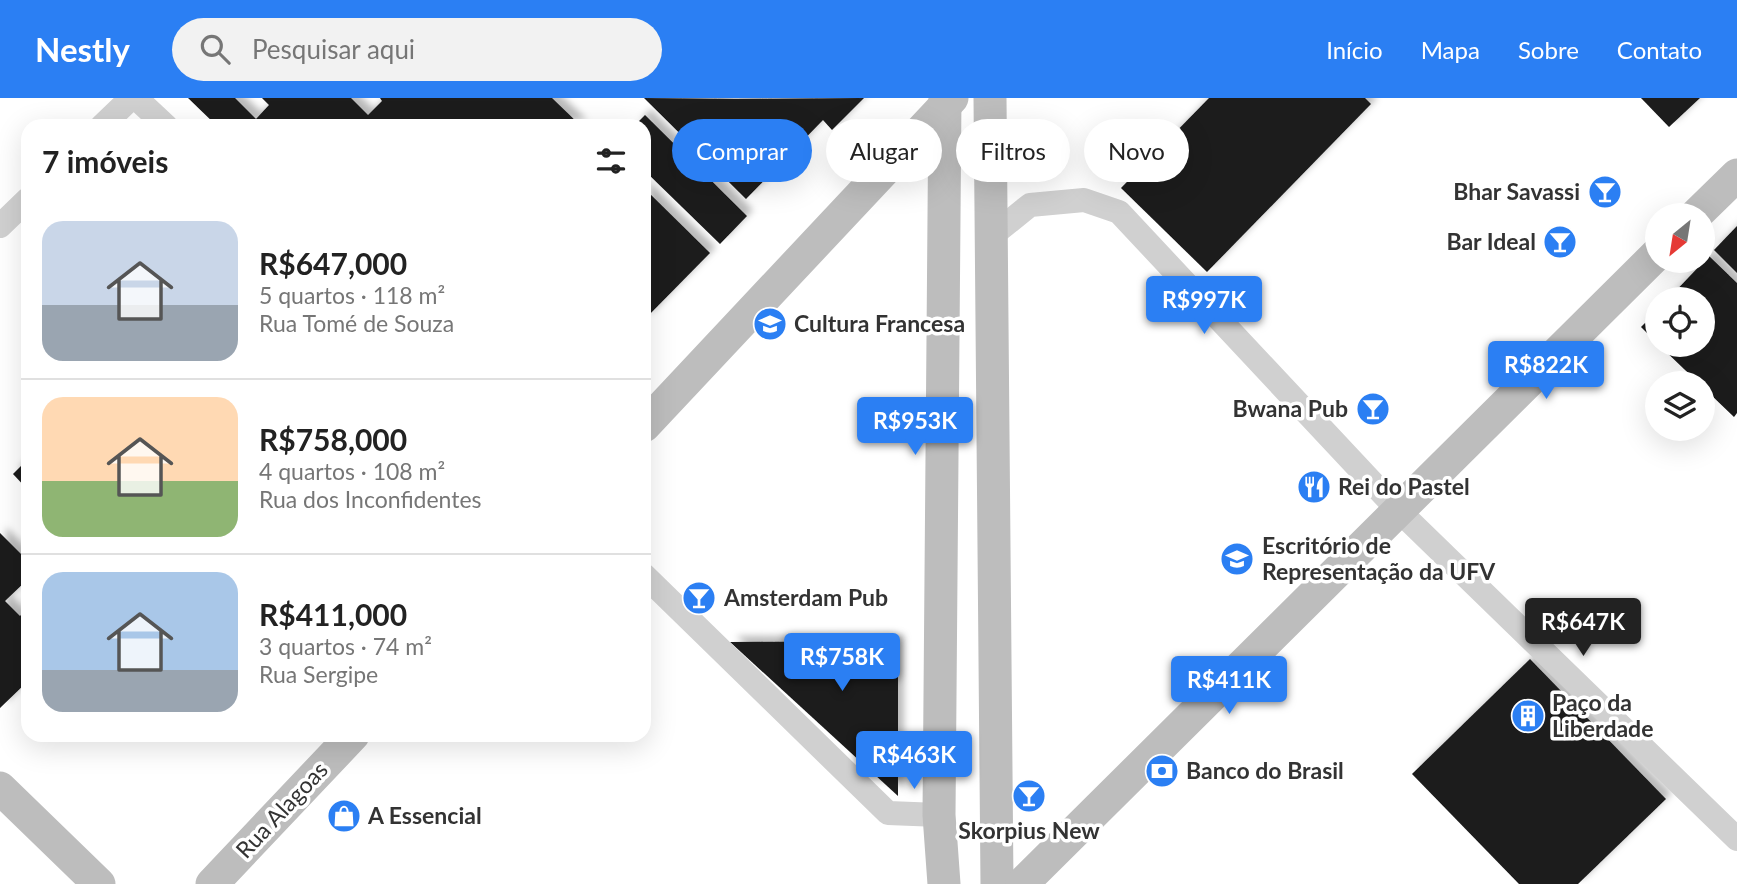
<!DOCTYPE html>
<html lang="pt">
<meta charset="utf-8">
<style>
body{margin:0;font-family:Lato,sans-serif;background:#f2f2f2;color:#222;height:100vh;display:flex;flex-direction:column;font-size:26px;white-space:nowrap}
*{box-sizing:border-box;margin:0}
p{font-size:23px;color:#767676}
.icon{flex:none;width:38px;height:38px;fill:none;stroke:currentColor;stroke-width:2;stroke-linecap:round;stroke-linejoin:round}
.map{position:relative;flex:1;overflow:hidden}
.drawer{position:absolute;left:21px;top:21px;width:630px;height:623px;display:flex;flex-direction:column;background:#fff;border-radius:21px;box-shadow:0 7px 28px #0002}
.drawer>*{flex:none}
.guide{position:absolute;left:672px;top:21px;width:665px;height:63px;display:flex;gap:14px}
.needle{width:46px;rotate:210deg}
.controls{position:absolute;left:1645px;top:105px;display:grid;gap:14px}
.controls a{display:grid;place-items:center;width:70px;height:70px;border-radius:50%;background:#fff;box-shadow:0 7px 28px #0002;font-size:35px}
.price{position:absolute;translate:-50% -60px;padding:0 16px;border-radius:7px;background:#2b7ff3;color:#fff;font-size:23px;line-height:46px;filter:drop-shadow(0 2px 4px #0008)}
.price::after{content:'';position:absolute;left:50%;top:42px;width:21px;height:16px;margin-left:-10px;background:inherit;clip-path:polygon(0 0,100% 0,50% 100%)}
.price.active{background:#222;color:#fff}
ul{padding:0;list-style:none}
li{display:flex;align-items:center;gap:21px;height:175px;padding:0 21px}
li+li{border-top:2px solid #e0e0e0}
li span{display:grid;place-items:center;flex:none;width:196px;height:140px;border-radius:21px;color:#555}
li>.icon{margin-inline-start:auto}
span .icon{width:84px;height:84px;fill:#fffc;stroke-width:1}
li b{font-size:30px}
h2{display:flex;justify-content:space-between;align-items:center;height:84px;padding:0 21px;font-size:30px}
.chip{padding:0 24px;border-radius:32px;background:#fff;box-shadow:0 7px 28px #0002;font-size:24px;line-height:63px}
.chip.active{background:#2b7ff3;color:#fff}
header{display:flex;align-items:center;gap:42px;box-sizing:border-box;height:98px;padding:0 35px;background:#2b7ff3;color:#fff}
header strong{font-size:33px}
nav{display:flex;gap:38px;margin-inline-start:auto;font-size:24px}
.search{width:490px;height:63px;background:#f2f2f2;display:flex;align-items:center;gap:18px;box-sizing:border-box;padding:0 24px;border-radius:38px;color:#767676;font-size:26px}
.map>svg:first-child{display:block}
.building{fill:#1a1a1a;filter:url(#shadow)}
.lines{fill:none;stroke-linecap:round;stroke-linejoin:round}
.street{stroke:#d0d0d0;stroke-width:24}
.secondary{stroke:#bdbdbd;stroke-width:33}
.labels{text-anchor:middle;stroke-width:7;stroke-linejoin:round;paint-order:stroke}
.poi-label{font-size:23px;font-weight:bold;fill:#333;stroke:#fff;text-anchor:start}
.street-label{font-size:23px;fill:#333;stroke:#fff}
</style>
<header>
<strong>Nestly</strong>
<div class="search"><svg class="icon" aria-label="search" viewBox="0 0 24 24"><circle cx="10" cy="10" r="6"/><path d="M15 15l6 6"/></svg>Pesquisar aqui</div>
<nav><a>Início</a><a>Mapa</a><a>Sobre</a><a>Contato</a></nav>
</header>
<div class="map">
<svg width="1737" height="786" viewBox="0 0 1737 786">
<defs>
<filter id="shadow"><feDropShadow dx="6" dy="-6" stdDeviation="3.5" flood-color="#0004"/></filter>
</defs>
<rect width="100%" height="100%" fill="#fff"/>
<g class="building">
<polygon points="188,0 235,0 256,21 269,7 262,0 351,0 368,17 382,3 380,0 552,0 581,28 217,28"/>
<polygon points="644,0 735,1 864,0 832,32 823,22 746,101"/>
<polygon points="1209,0 1365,0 1371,6 1207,174 1121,90"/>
<polygon points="1641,0 1700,0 1669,29"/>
<polygon points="645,17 747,118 720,146 644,72 644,28 634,28"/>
<polygon points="644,90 710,155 644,222"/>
<polygon points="1737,128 1737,175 1714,152"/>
<polygon points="1709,158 1737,185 1737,315 1734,319 1659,247 1703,247 1703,201 1668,201"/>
<polygon points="1657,213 1657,245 1641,229"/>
<polygon points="28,361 28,392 13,376"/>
<polygon points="0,435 28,463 28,481 5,503 20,518 28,510 28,583 0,610"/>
<polygon points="898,543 898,698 730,544"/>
<polygon points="1530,561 1666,701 1578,786 1519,786 1412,676"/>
</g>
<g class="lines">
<g class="street">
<polyline points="136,0 166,28"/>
<polyline points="102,28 131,0"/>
<polyline points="0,128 28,101"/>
<polyline points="989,140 1030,107 1084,102 1119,114 1397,411 1737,741"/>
<polyline points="644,477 888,715 939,717"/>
</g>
<g class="secondary">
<polyline points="990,0 997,786"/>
<polyline points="1696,117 1737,77"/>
<polyline points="644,328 952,0"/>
<polyline points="0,690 99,786"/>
<polyline points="212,786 353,637"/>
<polyline points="944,786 939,717 945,0"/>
<polyline points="1022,786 1657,156"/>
</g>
</g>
<defs>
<symbol id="bar-disc" viewBox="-11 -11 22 22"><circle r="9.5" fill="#2b7ff3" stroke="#fff"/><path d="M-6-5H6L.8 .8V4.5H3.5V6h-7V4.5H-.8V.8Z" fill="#fff"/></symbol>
<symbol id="school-disc" viewBox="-11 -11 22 22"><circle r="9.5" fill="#2b7ff3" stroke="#fff"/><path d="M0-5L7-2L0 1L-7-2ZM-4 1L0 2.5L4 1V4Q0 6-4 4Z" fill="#fff"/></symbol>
<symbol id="restaurant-disc" viewBox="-11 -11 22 22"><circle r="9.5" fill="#2b7ff3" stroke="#fff"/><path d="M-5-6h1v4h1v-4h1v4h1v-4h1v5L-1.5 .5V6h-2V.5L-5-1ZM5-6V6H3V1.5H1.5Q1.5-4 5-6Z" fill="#fff"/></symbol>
<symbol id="university-disc" viewBox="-11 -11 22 22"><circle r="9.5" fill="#2b7ff3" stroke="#fff"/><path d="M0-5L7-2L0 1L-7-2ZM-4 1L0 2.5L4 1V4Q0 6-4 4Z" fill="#fff"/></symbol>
<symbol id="building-disc" viewBox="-11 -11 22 22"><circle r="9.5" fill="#2b7ff3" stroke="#fff"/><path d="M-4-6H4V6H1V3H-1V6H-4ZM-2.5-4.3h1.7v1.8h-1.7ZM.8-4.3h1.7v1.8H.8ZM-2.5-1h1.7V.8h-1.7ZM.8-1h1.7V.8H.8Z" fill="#fff"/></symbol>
<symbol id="bank-disc" viewBox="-11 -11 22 22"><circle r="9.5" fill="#2b7ff3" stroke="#fff"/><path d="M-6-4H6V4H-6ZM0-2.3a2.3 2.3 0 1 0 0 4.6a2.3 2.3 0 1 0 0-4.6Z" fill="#fff"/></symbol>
<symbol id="shop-disc" viewBox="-11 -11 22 22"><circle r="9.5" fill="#2b7ff3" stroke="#fff"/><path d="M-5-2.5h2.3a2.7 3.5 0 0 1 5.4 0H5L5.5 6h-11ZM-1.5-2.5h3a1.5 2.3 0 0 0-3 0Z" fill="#fff"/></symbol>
</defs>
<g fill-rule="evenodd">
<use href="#bar-disc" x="1586" y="75" width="38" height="38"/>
<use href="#bar-disc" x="1541" y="125" width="38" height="38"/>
<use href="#school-disc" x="751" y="207" width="38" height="38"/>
<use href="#bar-disc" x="1354" y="292" width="38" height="38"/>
<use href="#restaurant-disc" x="1295" y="370" width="38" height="38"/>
<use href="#university-disc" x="1218" y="442" width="38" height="38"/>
<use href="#bar-disc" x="680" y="481" width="38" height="38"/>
<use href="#building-disc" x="1509" y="599" width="38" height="38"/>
<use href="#bank-disc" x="1143" y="654" width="38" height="38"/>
<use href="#bar-disc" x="1010" y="679" width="38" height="38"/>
<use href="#shop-disc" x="325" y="699" width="38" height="38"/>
</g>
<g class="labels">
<g class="poi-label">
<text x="1580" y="102" text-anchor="end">Bhar Savassi</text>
<text x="1536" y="152" text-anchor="end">Bar Ideal</text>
<text x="794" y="234">Cultura Francesa</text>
<text x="1348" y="319" text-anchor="end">Bwana Pub</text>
<text x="1338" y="397">Rei do Pastel</text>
<text x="1262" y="456">Escritório de<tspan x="1262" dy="26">Representação da UFV</tspan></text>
<text x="724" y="508">Amsterdam Pub</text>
<text x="1552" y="613">Paço da<tspan x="1552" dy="26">Liberdade</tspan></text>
<text x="1186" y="681">Banco do Brasil</text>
<text x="368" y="726">A Essencial</text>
<text x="1029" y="741" text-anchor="middle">Skorpius New</text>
</g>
<g class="street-label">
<text transform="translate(282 712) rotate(-47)" y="8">Rua Alagoas</text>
</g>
</g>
</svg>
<div class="controls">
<a><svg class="needle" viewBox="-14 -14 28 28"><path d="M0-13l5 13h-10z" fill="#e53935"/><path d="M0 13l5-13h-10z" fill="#767676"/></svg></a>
<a><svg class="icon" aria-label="locate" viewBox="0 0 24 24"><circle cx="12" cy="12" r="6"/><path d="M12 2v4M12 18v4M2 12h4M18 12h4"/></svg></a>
<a><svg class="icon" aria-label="layers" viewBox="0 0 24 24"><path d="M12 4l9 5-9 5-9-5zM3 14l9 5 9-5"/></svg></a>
</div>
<b class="price" style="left:1204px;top:238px">R$997K</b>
<b class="price" style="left:1546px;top:303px">R$822K</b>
<b class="price" style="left:915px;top:359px">R$953K</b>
<b class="price active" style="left:1583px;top:560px">R$647K</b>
<b class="price" style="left:842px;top:595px">R$758K</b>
<b class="price" style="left:1229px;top:618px">R$411K</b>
<b class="price" style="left:914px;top:693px">R$463K</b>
<div class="guide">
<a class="chip active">Comprar</a>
<a class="chip">Alugar</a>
<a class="chip">Filtros</a>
<a class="chip">Novo</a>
</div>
<section class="drawer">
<h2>7 imóveis<svg class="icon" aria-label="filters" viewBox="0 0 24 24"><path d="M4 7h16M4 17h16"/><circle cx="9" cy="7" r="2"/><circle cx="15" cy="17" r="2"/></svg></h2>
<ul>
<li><span style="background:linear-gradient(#c9d6e8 60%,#9aa5b1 0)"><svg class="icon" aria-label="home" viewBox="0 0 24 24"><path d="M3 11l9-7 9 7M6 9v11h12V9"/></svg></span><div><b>R$647,000</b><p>5 quartos · 118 m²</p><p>Rua Tomé de Souza</p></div></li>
<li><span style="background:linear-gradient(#ffd9b3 60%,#8fb573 0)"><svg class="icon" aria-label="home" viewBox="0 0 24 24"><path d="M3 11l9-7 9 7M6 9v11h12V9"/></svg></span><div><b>R$758,000</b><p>4 quartos · 108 m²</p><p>Rua dos Inconfidentes</p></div></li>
<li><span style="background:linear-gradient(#a9c7e8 70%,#9aa5b1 0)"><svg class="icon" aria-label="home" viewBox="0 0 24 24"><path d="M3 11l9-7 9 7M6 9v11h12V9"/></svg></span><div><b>R$411,000</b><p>3 quartos · 74 m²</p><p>Rua Sergipe</p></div></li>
</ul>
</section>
</div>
